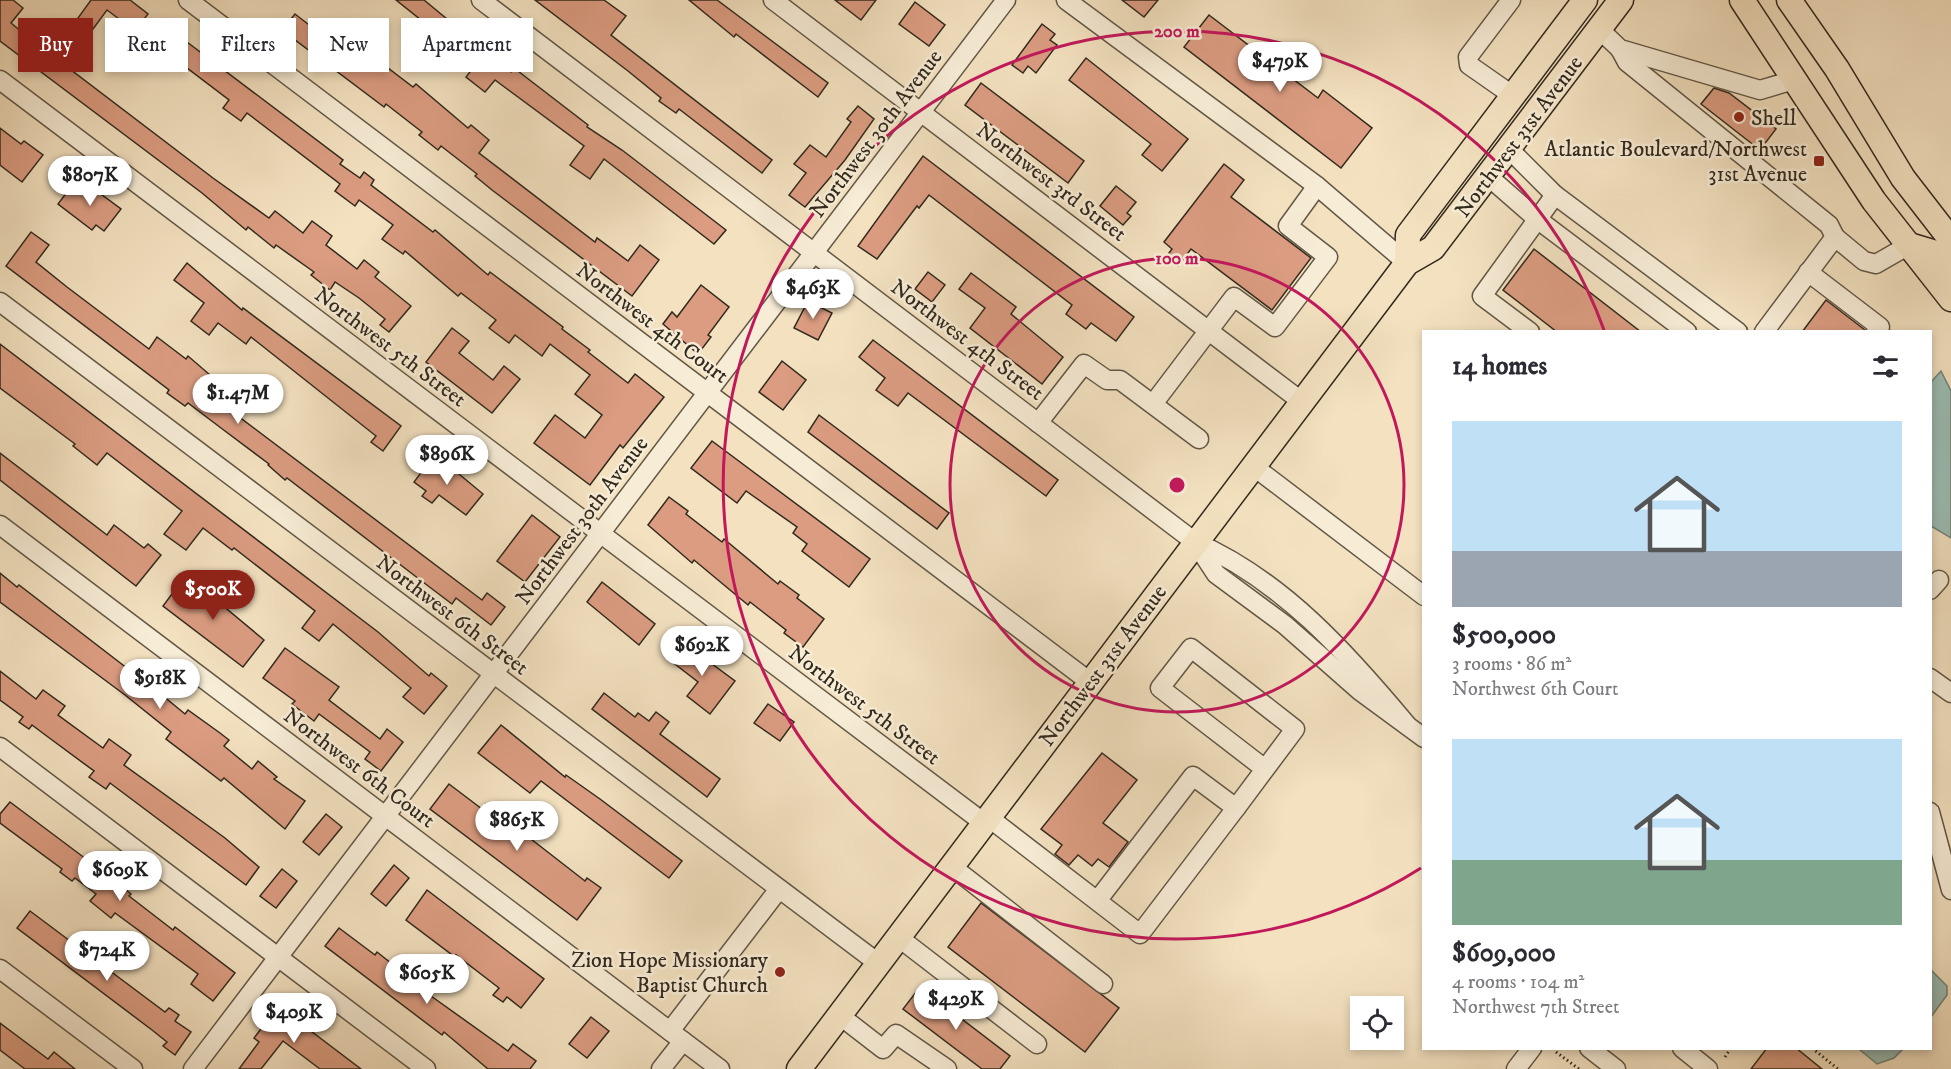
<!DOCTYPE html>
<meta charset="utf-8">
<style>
body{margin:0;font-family:"IM FELL DW Pica",serif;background:#f7f7f7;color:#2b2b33;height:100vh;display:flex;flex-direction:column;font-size:22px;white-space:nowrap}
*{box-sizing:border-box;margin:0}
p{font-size:20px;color:#7c7c81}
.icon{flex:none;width:33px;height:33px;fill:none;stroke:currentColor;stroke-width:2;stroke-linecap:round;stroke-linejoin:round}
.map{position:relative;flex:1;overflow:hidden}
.sheet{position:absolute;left:1422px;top:330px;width:510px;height:720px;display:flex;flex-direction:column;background:#fff;border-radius:0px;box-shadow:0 3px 9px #0003}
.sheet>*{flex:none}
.guide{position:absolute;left:18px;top:18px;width:570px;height:54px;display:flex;gap:12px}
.buttons{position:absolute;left:1350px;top:996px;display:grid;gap:12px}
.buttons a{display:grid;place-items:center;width:54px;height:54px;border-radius:0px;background:#fff;box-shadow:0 3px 9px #0003;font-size:30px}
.price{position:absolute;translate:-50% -51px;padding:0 14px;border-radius:21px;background:#fff;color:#222;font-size:20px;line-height:39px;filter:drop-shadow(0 2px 3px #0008)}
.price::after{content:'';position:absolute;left:50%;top:36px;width:18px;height:14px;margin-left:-9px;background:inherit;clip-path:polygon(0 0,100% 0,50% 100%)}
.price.active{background:#8f2418;color:#fff}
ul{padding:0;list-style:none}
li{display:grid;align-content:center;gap:12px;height:318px;padding:0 30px}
li span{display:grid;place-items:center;height:186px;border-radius:0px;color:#555}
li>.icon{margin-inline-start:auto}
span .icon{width:108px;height:108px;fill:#fffc;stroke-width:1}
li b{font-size:26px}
h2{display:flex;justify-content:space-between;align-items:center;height:72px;padding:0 30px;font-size:26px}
.chip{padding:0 21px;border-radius:0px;background:#fff;box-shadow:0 3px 9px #0003;font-size:21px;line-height:54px}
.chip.active{background:#8f2418;color:#fff}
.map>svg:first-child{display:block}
.water{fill:#9bbdb4;stroke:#718278;stroke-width:1.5}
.building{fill:#db9c81;stroke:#32291d;stroke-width:1.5}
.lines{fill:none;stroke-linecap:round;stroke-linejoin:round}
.minor-casing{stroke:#625746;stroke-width:21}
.major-casing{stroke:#32291d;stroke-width:27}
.path{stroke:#32291d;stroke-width:3;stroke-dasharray:1.5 3;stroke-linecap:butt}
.minor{stroke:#f7ecd6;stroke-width:18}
.major{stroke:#f3e1c0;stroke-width:24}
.ring{fill:none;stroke:#c2185b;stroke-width:3}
.poi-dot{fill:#8f2418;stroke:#f7ecd6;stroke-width:2}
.labels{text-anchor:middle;stroke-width:5;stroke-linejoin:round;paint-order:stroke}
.poi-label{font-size:22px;fill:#32291d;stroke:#f7ecd6;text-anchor:end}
.street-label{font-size:22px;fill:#32291d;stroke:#f7ecd6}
.centre{fill:#c2185b;stroke:#f7ecd6;stroke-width:3}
.ring-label{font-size:18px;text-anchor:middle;font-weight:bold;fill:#c2185b;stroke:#f7ecd6;stroke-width:5;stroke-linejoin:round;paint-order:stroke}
</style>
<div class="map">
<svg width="1951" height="1069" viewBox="0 0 1951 1069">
<rect width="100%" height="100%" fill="#f3e1c0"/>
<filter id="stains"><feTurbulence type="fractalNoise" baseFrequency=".00333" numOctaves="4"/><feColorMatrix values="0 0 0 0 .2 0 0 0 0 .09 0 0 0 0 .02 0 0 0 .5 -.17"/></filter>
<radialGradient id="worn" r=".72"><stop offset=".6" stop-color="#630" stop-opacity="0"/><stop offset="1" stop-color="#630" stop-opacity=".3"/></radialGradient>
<g class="water">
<polygon points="1941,371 1951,391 1951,538 1931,526 1931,382"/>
<polygon points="1931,970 1947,986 1947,995 1931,1017"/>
<polygon points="1859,1049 1903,1049 1894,1058 1877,1064"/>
</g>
<g class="building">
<polygon points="0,0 13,0 23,8 11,23 45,51 48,47 68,63 66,66 213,178 269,218 275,211 303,233 312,221 332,236 326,245 357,269 364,260 379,272 375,277 411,306 389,332 380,325 385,319 359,298 335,282 330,290 311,275 314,272 276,245 274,248 248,227 246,230 202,193 0,41"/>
<polygon points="91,0 130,0 148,14 135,31 107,10 93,29 78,18"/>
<polygon points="396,0 424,0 511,72 514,68 588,125 587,127 622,150 726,230 714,244 604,159 590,179 570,165 584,146 495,80 485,92 466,77 476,64"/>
<polygon points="535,0 604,0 626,16 611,35 772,160 762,173 679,109 676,113 659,101 661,98 628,71"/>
<polygon points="689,0 717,0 828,83 818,97 736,34 734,37"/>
<polygon points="835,0 876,0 861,20"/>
<polygon points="1122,0 1158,0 1144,17"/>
<polygon points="915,2 945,25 929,46 899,24"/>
<polygon points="295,14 349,56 358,45 413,87 416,84 468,128 471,125 489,140 479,153 595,242 597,238 628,261 640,245 659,260 632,296 492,190 475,176 477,174 441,146 438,150 419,135 422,132 386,104 384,107 282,30"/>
<polygon points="1209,15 1318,98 1323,90 1372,128 1341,168 1184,47"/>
<polygon points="1042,24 1055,34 1050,40 1057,45 1036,73 1028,66 1023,73 1012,65"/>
<polygon points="187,42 343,160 340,164 360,178 364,172 374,180 371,185 433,232 435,230 488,275 490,272 563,327 562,329 590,350 588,352 628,383 635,374 664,397 623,448 620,445 590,485 534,443 555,415 585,438 602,415 575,394 590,375 550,344 542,356 515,335 509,343 489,328 496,320 461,293 458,296 405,251 403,254 382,239 393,225 359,200 355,206 335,191 340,184 247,113 241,121 223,108 229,100 174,58"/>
<polygon points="1086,58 1188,139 1162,171 1142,155 1151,144 1069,80"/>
<polygon points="981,83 1084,161 1068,183 965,105"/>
<polygon points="1714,88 1729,93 1776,129 1760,150 1701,104"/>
<polygon points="858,106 874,119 845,160 805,207 789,195 806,173 794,164 810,145 826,157 851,122 847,119"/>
<polygon points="0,128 21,144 24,141 43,155 22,182 0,165"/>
<polygon points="923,156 1134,317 1116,341 1091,323 1086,329 1066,314 1072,305 929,195 919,208 917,206 877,259 858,246"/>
<polygon points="1224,164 1244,180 1231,197 1311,258 1272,310 1191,249 1178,266 1166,257 1172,249 1164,242"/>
<polygon points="86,183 121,209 104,231 96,225 92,230 58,204 73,184 80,189"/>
<polygon points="1116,186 1136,202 1127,213 1131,216 1123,225 1100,206"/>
<polygon points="31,232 49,245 36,262 67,287 149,349 157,337 186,359 188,356 246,406 238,416 482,600 487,593 505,607 491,625 456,598 452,604 419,579 287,478 285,480 268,465 269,464 221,428 188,403 185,406 167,393 169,390 6,266"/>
<polygon points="1534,249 1641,332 1557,332 1503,290"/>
<polygon points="187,263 242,310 243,308 401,426 383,451 371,442 376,436 251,337 246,344 218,323 209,335 191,321 204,303 174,280"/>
<polygon points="928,272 945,285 932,302 915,289"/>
<polygon points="971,273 1016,307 1011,314 1063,357 1042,384 970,328 985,308 959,289"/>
<polygon points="701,285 729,307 708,335 711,337 698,354 663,324 672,312 677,317"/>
<polygon points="1826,300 1865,330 1865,332 1802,332"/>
<polygon points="808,301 832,313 818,340 794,328"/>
<polygon points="452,328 469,341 459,353 493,380 504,366 520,379 492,413 426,362"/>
<polygon points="873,340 1058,480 1046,496 908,393 898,406 876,390 885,378 859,357"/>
<polygon points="0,344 378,632 429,676 431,673 447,686 424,714 403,697 411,688 333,624 319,641 302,628 315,611 234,548 232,550 203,528 186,550 164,534 182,511 107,453 97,465 73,446 75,444 0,388"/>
<polygon points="782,361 806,380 783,410 759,392"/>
<polygon points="819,415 949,513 937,529 808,432"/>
<polygon points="712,441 870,559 849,587 802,551 807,544 793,533 797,527 746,491 737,503 691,468"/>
<polygon points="0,453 107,535 114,525 144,548 148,544 161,555 136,586 0,480"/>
<polygon points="435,454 483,494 466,515 439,495 432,503 422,496 426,491 414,482"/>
<polygon points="669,497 688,511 686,514 722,542 724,539 778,584 780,581 799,595 797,598 824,619 803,647 784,633 786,630 750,602 748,605 694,560 692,563 648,525"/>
<polygon points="532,515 560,537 525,582 497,561"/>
<polygon points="0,573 17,587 19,585 132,672 130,674 148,689 151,686 185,714 188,710 220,733 229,740 224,746 252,769 258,761 277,777 274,779 305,801 285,829 224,778 221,781 166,739 171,732 125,695 0,602"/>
<polygon points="186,575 264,640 243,667 163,606"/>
<polygon points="602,582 655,624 639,645 587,602"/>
<polygon points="681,641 735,681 710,714 687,696 698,682 667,658"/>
<polygon points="285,648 339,687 329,700 380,739 387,729 403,742 381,771 365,759 370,752 319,714 314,721 292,704 295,701 263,678"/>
<polygon points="0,671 36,699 43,690 65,706 58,715 103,748 109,739 131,755 124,765 225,838 259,867 246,885 110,783 106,789 89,777 94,771 44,734 32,725 29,729 19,722 23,717 0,700"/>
<polygon points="604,693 635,717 638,713 649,721 656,712 669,722 660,734 720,779 707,797 592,709"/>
<polygon points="768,704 794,722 780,741 754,723"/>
<polygon points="501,725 565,777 566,775 600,799 682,861 669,878 541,781 530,793 478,753"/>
<polygon points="1102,753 1137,780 1103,823 1128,842 1109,867 1098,859 1092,866 1078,855 1069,865 1055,854 1062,845 1041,829"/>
<polygon points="449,784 482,809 486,804 585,881 587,878 601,888 577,920 430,809"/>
<polygon points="10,802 110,877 131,894 129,896 173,930 175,927 235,973 213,1001 191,984 198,974 115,913 111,918 90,901 96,894 75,878 72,881 60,872 62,869 0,823 0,814"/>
<polygon points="326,814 342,827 319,855 303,842"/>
<polygon points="394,865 409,878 386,906 371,894"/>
<polygon points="282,869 297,881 276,908 260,896"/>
<polygon points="427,890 544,979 521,1008 507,997 503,1002 493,995 499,988 456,955 455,957 406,920"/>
<polygon points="981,903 1119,1008 1085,1052 948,947"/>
<polygon points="30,911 165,1012 169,1008 179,1015 175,1021 191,1032 175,1055 163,1046 167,1042 152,1030 17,928"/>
<polygon points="339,928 375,955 377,952 410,978 411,976 433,994 431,996 508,1051 513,1044 536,1061 530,1069 488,1069 444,1032 442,1035 325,946"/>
<polygon points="920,987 1010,1056 1000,1069 982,1069 903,1009"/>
<polygon points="280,1004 308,1026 307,1028 361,1069 320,1069 283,1041 261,1069 239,1069 259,1042 254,1038"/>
<polygon points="591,1017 609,1031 587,1058 569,1044"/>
<polygon points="0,1023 48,1059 54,1052 75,1069 25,1069 0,1050"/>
<polygon points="1767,1048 1796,1048 1822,1069 1751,1069"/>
</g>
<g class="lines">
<defs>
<g id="minor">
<polyline points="188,0 1090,682"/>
<path d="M 481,0 L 1195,542 C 1282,580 1347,653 1407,725"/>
<polyline points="773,0 1301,401"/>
<polyline points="1066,0 1317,186 1407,263"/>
<polyline points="1511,0 1468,57 1469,65 1512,95"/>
<polyline points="1599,29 1620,49 1760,90 1797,79"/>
<polyline points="1620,49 1627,62 1829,225 1835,237"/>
<polyline points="0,80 984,823"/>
<polyline points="1510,150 1555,195"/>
<polyline points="1489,177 1537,219 1687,332"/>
<polyline points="1808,272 1880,327 1876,332"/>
<polyline points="0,302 878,963"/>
<polyline points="1530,332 1482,296 1555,195 1738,332"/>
<polyline points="1764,332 1835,237 1864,261 1876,264 1909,245"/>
<polyline points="1153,404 1234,297 1275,327 1328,257 1288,226 1317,186"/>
<polyline points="1038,423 1084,364 1107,380 1120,380 1199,439"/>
<polyline points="1253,466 1424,596"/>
<polyline points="0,525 720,1069"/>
<polyline points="1195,542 1216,574 1285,625 1360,691 1424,738"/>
<polyline points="1930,590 1939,580"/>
<polyline points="1930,678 1951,693"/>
<polyline points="0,747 426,1069"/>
<polyline points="1236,808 1295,729 1191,648 1160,688 1265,769"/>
<polyline points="1930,812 1951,890"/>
<polyline points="988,817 1140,934 1236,808 1193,776 1097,901"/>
<polyline points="951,866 1103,984"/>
<polyline points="898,937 1037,1044"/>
<polyline points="0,969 133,1069"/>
<polyline points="839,1015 883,1049 896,1034 947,1069"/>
<polyline points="670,1031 779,889"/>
<polyline points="1589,1048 1616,1069"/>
<polyline points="1682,1048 1708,1069"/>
<polyline points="193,1069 1006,0"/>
<polyline points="661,1069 683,1041"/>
<polyline points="1516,1069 1532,1048"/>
</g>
<g id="major">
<polyline points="1742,0 1874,201 1951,299"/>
<polyline points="1789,0 1837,69 1903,178 1951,240"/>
<polyline points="1909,245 1939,254 1951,268"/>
<polyline points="1407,263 1408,235 1585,0"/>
<polyline points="799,1069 1407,263 1433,248 1621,0"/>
</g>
</defs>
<use href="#minor" class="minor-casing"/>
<use href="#major" class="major-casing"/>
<g class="path">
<polyline points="1812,1048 1838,1069"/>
<polyline points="1556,1052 1579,1069"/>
<polyline points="1725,1057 1731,1048"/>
</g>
<use href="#minor" class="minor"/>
<use href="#major" class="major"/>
</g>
<g class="ring">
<circle cx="1177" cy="485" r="227"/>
<path d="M1421 868A454 454 0 1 1 1604 330"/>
</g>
<g class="poi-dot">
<circle cx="1739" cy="117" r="6"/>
<rect x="1813" y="155" width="12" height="12" rx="3"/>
<circle cx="780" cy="972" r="6"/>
</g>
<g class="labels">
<g class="poi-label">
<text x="1751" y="125" text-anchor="start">Shell</text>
<text x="1807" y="156">Atlantic Boulevard/Northwest<tspan x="1807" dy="25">31st Avenue</tspan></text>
<text x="768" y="967">Zion Hope Missionary<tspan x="768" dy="25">Baptist Church</tspan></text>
</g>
<g class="street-label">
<text transform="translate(875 133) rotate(-53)" y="8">Northwest 30th Avenue</text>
<text transform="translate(1518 136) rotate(-53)" y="8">Northwest 31st Avenue</text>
<text transform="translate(1052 181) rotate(37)" y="8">Northwest 3rd Street</text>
<text transform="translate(653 322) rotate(37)" y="8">Northwest 4th Court</text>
<text transform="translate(968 339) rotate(37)" y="8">Northwest 4th Street</text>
<text transform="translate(391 346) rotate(37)" y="8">Northwest 5th Street</text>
<text transform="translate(581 520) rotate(-53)" y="8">Northwest 30th Avenue</text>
<text transform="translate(453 614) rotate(37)" y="8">Northwest 6th Street</text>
<text transform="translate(1102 665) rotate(-53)" y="8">Northwest 31st Avenue</text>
<text transform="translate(865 704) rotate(37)" y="8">Northwest 5th Street</text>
<text transform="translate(360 767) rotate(37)" y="8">Northwest 6th Court</text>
</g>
</g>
<circle cx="1177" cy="485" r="9" class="centre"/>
<g class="ring-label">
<text x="1177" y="37">200 m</text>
<text x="1177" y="264">100 m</text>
</g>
<rect width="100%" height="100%" filter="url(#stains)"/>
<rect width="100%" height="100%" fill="url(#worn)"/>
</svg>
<div class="buttons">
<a><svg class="icon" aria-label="locate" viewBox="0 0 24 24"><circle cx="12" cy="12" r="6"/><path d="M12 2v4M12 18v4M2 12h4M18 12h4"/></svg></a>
</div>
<b class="price" style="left:1280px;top:93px">$479K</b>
<b class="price" style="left:90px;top:207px">$807K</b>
<b class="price" style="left:813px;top:320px">$463K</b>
<b class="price" style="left:238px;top:425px">$1.47M</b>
<b class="price" style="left:447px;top:486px">$896K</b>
<b class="price active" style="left:213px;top:621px">$500K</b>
<b class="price" style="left:702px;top:677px">$692K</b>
<b class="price" style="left:160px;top:710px">$918K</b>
<b class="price" style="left:517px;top:852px">$865K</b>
<b class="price" style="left:120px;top:902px">$609K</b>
<b class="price" style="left:107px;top:982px">$724K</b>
<b class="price" style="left:427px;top:1005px">$605K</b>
<b class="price" style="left:956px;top:1031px">$429K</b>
<b class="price" style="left:294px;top:1044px">$409K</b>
<div class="guide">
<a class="chip active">Buy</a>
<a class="chip">Rent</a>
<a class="chip">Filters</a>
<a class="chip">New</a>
<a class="chip">Apartment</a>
</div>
<section class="sheet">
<h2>14 homes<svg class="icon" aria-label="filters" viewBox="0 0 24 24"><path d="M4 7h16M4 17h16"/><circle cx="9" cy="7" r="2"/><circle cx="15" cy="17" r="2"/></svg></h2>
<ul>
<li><span style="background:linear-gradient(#bfe0f5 70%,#9aa5b1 0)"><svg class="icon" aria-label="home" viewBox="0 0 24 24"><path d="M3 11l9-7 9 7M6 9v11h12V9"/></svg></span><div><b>$500,000</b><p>3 rooms · 86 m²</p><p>Northwest 6th Court</p></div></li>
<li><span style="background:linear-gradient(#bfe0f5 65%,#7fa58c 0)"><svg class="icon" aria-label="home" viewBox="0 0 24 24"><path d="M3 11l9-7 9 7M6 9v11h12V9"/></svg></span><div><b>$609,000</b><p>4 rooms · 104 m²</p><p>Northwest 7th Street</p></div></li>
</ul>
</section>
</div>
